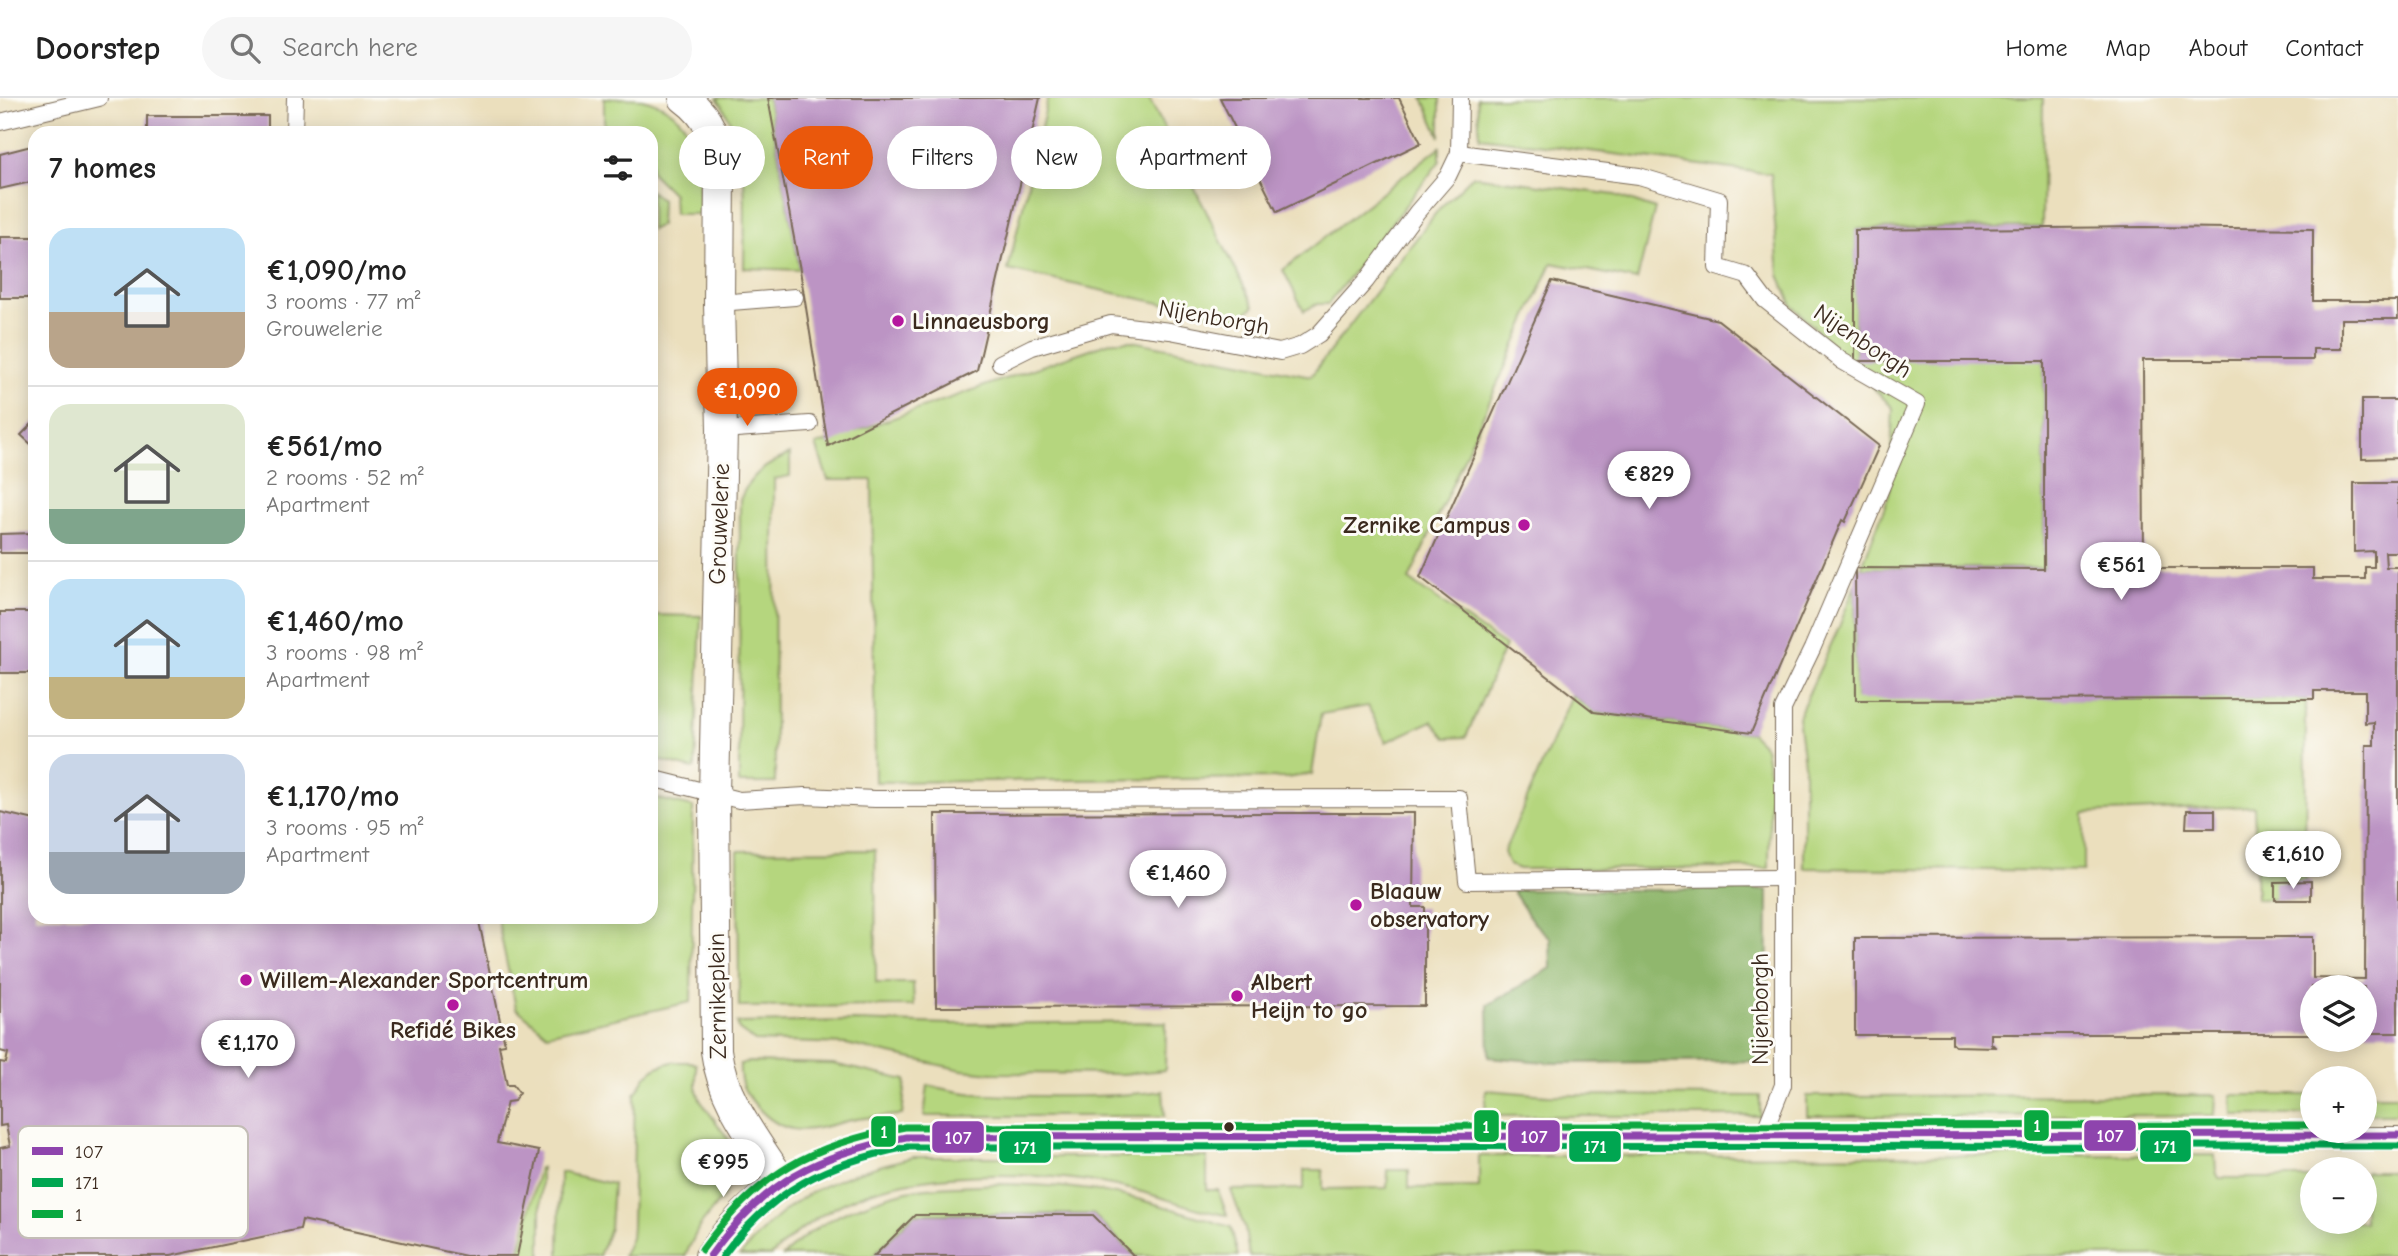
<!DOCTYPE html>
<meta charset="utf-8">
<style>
body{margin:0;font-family:"Comic Neue",sans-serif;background:#f6f6f6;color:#222;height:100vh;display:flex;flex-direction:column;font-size:26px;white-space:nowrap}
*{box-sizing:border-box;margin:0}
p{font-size:23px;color:#767676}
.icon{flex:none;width:38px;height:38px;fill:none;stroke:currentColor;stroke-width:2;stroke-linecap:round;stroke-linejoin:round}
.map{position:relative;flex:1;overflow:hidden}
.drawer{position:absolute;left:28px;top:28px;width:630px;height:798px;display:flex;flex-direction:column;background:#fff;border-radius:21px;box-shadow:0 4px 18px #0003}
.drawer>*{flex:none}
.banner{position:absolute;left:679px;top:28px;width:665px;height:63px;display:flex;gap:14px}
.buttons{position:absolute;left:2300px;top:877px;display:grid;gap:14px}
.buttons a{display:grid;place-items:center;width:77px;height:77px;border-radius:50%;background:#fff;box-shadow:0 4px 18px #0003;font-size:35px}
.price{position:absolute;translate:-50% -60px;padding:0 16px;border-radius:24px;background:#fff;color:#222;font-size:23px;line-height:46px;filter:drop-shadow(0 2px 4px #0008)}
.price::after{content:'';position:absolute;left:50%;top:42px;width:21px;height:16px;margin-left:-10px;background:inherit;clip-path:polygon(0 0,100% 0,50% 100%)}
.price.selected{background:#ea580c;color:#fff}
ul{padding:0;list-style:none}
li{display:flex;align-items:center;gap:21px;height:175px;padding:0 21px}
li+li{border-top:2px solid #e0e0e0}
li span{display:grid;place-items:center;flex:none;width:196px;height:140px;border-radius:21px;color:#555}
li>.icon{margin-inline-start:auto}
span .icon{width:84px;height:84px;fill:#fffc;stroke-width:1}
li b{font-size:30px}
h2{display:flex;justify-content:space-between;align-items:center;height:84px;padding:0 21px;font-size:30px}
.pill{padding:0 24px;border-radius:32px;background:#fff;box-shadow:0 4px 18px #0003;font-size:24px;line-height:63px}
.pill.selected{background:#ea580c;color:#fff}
header{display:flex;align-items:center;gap:42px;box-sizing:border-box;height:98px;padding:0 35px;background:#fff;border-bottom:2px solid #e0e0e0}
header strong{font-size:33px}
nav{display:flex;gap:38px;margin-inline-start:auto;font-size:24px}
.search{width:490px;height:63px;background:#f6f6f6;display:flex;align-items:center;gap:18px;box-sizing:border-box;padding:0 24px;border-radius:38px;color:#767676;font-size:26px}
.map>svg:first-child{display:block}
.green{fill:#b5d67e;stroke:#78804e;stroke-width:2}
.forest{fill:#90b76d;stroke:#667046;stroke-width:2}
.building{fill:#bc94c4}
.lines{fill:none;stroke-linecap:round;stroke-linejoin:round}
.service-casing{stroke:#796956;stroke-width:18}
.minor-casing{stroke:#796956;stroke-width:32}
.service{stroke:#fff;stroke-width:16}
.minor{stroke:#fff;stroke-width:30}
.bus-1-casing{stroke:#fdfcf7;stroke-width:12}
.bus-2-casing{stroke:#fdfcf7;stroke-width:12}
.bus-3-casing{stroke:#fdfcf7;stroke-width:12}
.bus-1{stroke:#8e44ad;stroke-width:7}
.bus-2{stroke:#00a651;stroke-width:7}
.bus-3{stroke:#09a840;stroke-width:7}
.poi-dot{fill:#b5179e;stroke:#fdfcf7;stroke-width:2.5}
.bus-dot{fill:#3b2a1e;stroke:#fdfcf7;stroke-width:2.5}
.labels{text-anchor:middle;stroke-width:6;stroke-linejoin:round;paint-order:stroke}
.street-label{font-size:24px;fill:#3b2a1e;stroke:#fdfcf7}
.poi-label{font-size:24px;font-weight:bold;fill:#3b2a1e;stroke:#fdfcf7;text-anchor:start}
.key{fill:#fdfcf7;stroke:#c3bdb6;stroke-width:2}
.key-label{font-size:19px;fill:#3b2a1e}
.line-badge{stroke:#fdfcf7;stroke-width:2.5}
.badge-label{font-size:19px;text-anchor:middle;font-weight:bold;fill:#fff}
</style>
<header>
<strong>Doorstep</strong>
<div class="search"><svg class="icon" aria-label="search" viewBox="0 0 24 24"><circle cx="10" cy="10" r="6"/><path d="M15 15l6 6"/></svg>Search here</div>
<nav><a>Home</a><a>Map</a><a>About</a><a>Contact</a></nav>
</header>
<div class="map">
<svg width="2398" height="1158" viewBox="0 0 2398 1158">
<rect width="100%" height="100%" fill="#fdfcf7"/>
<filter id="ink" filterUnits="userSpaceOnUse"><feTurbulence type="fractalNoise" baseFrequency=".0143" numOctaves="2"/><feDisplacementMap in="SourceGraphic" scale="14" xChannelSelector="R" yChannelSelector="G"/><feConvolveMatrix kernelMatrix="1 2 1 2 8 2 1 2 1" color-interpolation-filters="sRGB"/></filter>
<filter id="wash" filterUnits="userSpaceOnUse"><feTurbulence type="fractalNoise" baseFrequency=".00686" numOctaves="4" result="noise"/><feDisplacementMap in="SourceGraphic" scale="28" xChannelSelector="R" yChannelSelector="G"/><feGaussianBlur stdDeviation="1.57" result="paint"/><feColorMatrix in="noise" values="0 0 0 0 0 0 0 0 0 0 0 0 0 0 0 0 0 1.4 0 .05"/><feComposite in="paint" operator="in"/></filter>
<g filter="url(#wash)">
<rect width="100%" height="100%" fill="#ebdfbd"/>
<g class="green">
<path d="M 604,0 C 617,0 630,0 642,1 C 702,14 699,68 700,116 L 674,116 L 673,96 L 651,74 L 651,35 L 604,35 Z"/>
<path d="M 717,0 L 768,0 L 800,172 L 744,170 C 744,110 753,52 717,0 Z"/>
<polygon points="1048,0 1149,0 1254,208 1238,222 1008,172"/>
<polygon points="1423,0 1440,0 1440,39"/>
<polygon points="1477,0 2043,0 2042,129 1856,131 1855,260 2044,262 2044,470 1864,470 1855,493 1856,600 2306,601 2305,802 2257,801 2254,708 2084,715 2084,773 1804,770 1804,666 1798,619 1839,529 1889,397 1893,310 1792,207 1779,177 1771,76 1480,39"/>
<polygon points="1440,49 1440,63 1328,206 1317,206 1304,213 1283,172"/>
<polygon points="1473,78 1615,97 1655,111 1637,182 1552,165 1409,482 1505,548 1466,639 1446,640 1432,623 1386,644 1368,608 1321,616 1312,676 1286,680 875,684 872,382 828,382 816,347 1113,243 1132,243 1311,278 1439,111"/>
<polygon points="651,93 661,102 660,127 651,132"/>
<path d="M 790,356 L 790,378 L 774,381 L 775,685 L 739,685 L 740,402 C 750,376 766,367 790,356 Z"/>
<polygon points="651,517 701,518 695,670 693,671 651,660"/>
<polygon points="1572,597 1594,614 1751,635 1765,649 1770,681 1769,770 1520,771 1509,767 1504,754"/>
<polygon points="651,699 693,709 691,904 547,936 516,910 497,819 651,819"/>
<polygon points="875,752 876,885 913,885 914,908 739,909 738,753"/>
<polygon points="853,923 952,926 1166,924 1165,972 1122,976 992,975 962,972 846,946 755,943 739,932 737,925"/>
<polygon points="672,964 690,964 696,966 696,988 700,1002 729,1042 733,1076 724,1097 699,1129 685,1158 623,1158 631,1140 632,1128 635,996 647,977 657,969"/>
<path d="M 749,964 L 833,966 L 906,982 L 902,1017 C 884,1018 865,1019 847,1023 C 808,1033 784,1042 754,1005 C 743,992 739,983 740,966 Z"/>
<path d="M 928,987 C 966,998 1001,998 1040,998 C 1081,999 1122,998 1163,993 L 1165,1018 L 924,1018 Z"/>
<polygon points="1486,992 1548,997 1760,998 1760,1018 1485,1018"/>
<polygon points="2216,997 2215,1017 1807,1018 1807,998"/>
<polygon points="2232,997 2312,997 2312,1017 2233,1017"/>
<rect x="2364" y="997" width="34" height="19"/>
<polygon points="2215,1057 2216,1074 2219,1080 2312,1080 2312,1124 2364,1124 2364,1073 2398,1073 2398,1158 1249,1158 1245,1131 1231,1092 1304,1091 1304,1072 1323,1072 1323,1091 1387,1090 1388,1072 1409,1072 1409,1090 1479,1089 1479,1058"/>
<path d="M 913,1059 L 1207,1059 L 1207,1092 L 1218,1092 L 1227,1117 C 1195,1113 1165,1099 1134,1092 C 1059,1073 932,1069 859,1098 C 825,1112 797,1132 771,1158 L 740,1158 C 792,1093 835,1079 913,1059 Z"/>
<polygon points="539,1070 541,1070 541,1158 519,1158"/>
<polygon points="560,1074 613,1086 610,1130 599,1158 559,1158"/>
<path d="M 999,1086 C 1044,1087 1089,1089 1133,1100 C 1166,1108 1198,1119 1231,1129 L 1238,1158 L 1135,1158 L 1093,1116 L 915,1116 L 873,1158 L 783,1158 C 815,1124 862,1104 907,1093 C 936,1087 969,1088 999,1086 Z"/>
</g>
<polygon class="forest" points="1512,792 1768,792 1767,963 1556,965 1489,959 1488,907 1551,870 1550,840 1533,824"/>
<g id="blocks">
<g class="building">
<polygon points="768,0 1040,0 977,273 828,348 800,172"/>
<polygon points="1220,0 1399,0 1421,45 1277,114"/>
<rect x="147" y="18" width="121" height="17"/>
<rect x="342" y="30" width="45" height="5"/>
<polygon points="35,47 35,83 0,91 0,56"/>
<polygon points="2143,129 2313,131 2313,203 2398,203 2398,221 2341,221 2341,251 2313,251 2313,262 2143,262 2144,470 2313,470 2313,481 2365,481 2365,469 2374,469 2374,453 2354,454 2354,385 2398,385 2398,454 2385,454 2386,469 2398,469 2398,935 2366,935 2364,889 2312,889 2312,936 1991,936 1991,945 1995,949 1955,948 1952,945 1952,937 1855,937 1855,840 2313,839 2313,880 2365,881 2366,647 2374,647 2374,624 2365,625 2365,593 2314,593 2314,601 1856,602 1855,470 2044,471 2044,263 1855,263 1855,132"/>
<rect x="0" y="139" width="35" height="61"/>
<polygon points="1552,183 1718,222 1879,348 1845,424 1842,422 1751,635 1594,614 1420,479"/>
<polygon points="2362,302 2398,302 2398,360 2362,361"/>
<polygon points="35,323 35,350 21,337"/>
<polygon points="35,435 35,455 0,455 0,436"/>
<rect x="0" y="514" width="35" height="61"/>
<polygon points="2187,712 2215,712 2215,730 2186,730"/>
<polygon points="0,714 35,722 35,819 478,819 505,946 499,947 507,987 513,987 519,995 514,1003 507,1004 497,1045 539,1053 517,1158 466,1158 302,1122 300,1131 170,1158 0,1158 0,1050 10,1048 6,1027 0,1028 0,964 6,965 8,955 0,953"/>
<polygon points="1287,715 1414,715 1413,809 1425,809 1425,908 936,909 935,716"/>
<polygon points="2311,783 2311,802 2275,802 2275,784"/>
<polygon points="915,1117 1093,1117 1134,1158 874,1158"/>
</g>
</g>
</g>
<g filter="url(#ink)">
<use href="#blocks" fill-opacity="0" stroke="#796956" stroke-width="2"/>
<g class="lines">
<defs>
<g id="service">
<polyline points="0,24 99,0"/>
<polyline points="294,35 295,0"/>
<polyline points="1459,55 1639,78 1719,102 1717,169 1747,178 1765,202 1842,263 1917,306 1812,551 1783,611 1783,987 1763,1037"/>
<polyline points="719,205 795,199"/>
<polyline points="1000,265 1032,249 1111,226 1170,233 1280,254 1300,248 1319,236 1366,183 1417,114 1448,78 1459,55 1460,0"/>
<polyline points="722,332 810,326"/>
<polyline points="651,680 739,702 805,698 875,701 1459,700 1467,783 1781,780"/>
<path d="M 782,1084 C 818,1056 861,1046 906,1039 L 2398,1037"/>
</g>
<path id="minor" d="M 684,0 C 710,19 717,41 720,72 L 719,205 L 722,332 L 714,696 L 716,953 C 722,1002 756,1043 782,1084 C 753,1105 730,1128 710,1158"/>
</defs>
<use href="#service" class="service-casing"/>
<use href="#minor" class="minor-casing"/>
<use href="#service" class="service"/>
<use href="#minor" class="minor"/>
<defs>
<path id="bus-1" d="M 710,1158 C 765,1083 815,1057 906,1039 L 2398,1037"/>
<path id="bus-2" d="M 723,1158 C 772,1091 827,1065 907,1049 L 2398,1048"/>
<path id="bus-3" d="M 702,1152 C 758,1075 812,1046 905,1029 L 2312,1027"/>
</defs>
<use href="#bus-1" class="bus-1-casing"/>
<use href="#bus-2" class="bus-2-casing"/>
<use href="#bus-3" class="bus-3-casing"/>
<use href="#bus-1" class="bus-1"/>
<use href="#bus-2" class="bus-2"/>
<use href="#bus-3" class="bus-3"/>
</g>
</g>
<g class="poi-dot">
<circle cx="898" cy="223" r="7"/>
<circle cx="1524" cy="427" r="7"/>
<circle cx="1356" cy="807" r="7"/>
<circle cx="246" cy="882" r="7"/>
<circle cx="1237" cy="898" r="7"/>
<circle cx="453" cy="907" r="7"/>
</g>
<circle class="bus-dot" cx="1229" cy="1029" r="6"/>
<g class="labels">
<g class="street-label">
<text transform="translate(1214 219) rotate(10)" y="8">Nijenborgh</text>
<text transform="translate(1863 243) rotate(34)" y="8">Nijenborgh</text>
<text transform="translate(719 426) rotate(-88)" y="8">Grouwelerie</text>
<text transform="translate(717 898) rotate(-91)" y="8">Zernikeplein</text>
<text transform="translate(1760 911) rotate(-90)" y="8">Nijenborgh</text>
</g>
<g class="poi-label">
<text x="912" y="231">Linnaeusborg</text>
<text x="1510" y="435" text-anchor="end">Zernike Campus</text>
<text x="1370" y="801">Blaauw<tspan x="1370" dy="28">observatory</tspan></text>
<text x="260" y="890">Willem-Alexander Sportcentrum</text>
<text x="1251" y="892">Albert<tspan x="1251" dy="28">Heijn to go</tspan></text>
<text x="453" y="940" text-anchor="middle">Refidé Bikes</text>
</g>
</g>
<rect x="18" y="1028" width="230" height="112" rx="10" class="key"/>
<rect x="32" y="1049" width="31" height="8" fill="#8e44ad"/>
<rect x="32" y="1080" width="31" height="9" fill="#00a651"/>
<rect x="32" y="1112" width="31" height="8" fill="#09a840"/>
<g class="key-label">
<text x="75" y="1060">107</text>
<text x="75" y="1091">171</text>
<text x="75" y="1123">1</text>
</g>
<g class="line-badge">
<rect x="2023" y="1011" width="27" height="33" rx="7" fill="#09a840"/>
<rect x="1473" y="1011" width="27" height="34" rx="7" fill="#09a840"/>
<rect x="870" y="1017" width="27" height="33" rx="7" fill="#09a840"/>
<rect x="2083" y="1021" width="54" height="33" rx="7" fill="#8e44ad"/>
<rect x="1507" y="1021" width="54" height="34" rx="7" fill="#8e44ad"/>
<rect x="931" y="1022" width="54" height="34" rx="7" fill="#8e44ad"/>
<rect x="2139" y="1031" width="53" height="34" rx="7" fill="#00a651"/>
<rect x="1568" y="1032" width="54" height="33" rx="7" fill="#00a651"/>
<rect x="998" y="1032" width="54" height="34" rx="7" fill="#00a651"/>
</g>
<g class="badge-label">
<text x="2037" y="1034">1</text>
<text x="1486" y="1035">1</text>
<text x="884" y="1040">1</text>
<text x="2110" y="1044">107</text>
<text x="1534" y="1045">107</text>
<text x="958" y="1046">107</text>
<text x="2165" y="1055">171</text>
<text x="1595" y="1055">171</text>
<text x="1025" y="1056">171</text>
</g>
</svg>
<div class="buttons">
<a><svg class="icon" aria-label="layers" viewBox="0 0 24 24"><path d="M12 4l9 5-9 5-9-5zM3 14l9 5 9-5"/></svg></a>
<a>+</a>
<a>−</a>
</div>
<b class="price selected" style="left:747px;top:330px">€1,090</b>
<b class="price" style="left:1649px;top:413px">€829</b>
<b class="price" style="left:2121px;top:504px">€561</b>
<b class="price" style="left:2293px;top:793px">€1,610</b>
<b class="price" style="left:1178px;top:812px">€1,460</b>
<b class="price" style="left:248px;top:982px">€1,170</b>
<b class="price" style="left:723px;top:1101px">€995</b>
<div class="banner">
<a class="pill">Buy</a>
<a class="pill selected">Rent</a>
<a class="pill">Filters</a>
<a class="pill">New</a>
<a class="pill">Apartment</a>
</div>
<section class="drawer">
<h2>7 homes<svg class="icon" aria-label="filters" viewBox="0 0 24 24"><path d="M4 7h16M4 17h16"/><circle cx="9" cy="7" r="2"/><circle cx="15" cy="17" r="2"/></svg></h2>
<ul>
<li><span style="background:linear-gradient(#bfe0f5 60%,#b9a48a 0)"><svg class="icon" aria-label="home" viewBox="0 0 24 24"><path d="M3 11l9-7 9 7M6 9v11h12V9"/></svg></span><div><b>€1,090/mo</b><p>3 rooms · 77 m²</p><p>Grouwelerie</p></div></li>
<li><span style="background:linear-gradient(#dfe7d0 75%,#7fa58c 0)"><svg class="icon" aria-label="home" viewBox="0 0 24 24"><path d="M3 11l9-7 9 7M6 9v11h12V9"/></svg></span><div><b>€561/mo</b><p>2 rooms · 52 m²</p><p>Apartment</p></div></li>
<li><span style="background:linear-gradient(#bfe0f5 70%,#c2b280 0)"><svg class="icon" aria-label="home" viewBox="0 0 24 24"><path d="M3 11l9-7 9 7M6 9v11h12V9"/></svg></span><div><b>€1,460/mo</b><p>3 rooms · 98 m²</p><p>Apartment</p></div></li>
<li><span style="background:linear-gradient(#c9d6e8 70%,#9aa5b1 0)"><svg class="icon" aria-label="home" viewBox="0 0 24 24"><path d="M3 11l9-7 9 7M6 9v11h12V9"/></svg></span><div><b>€1,170/mo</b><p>3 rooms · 95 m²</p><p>Apartment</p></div></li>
</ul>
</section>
</div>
